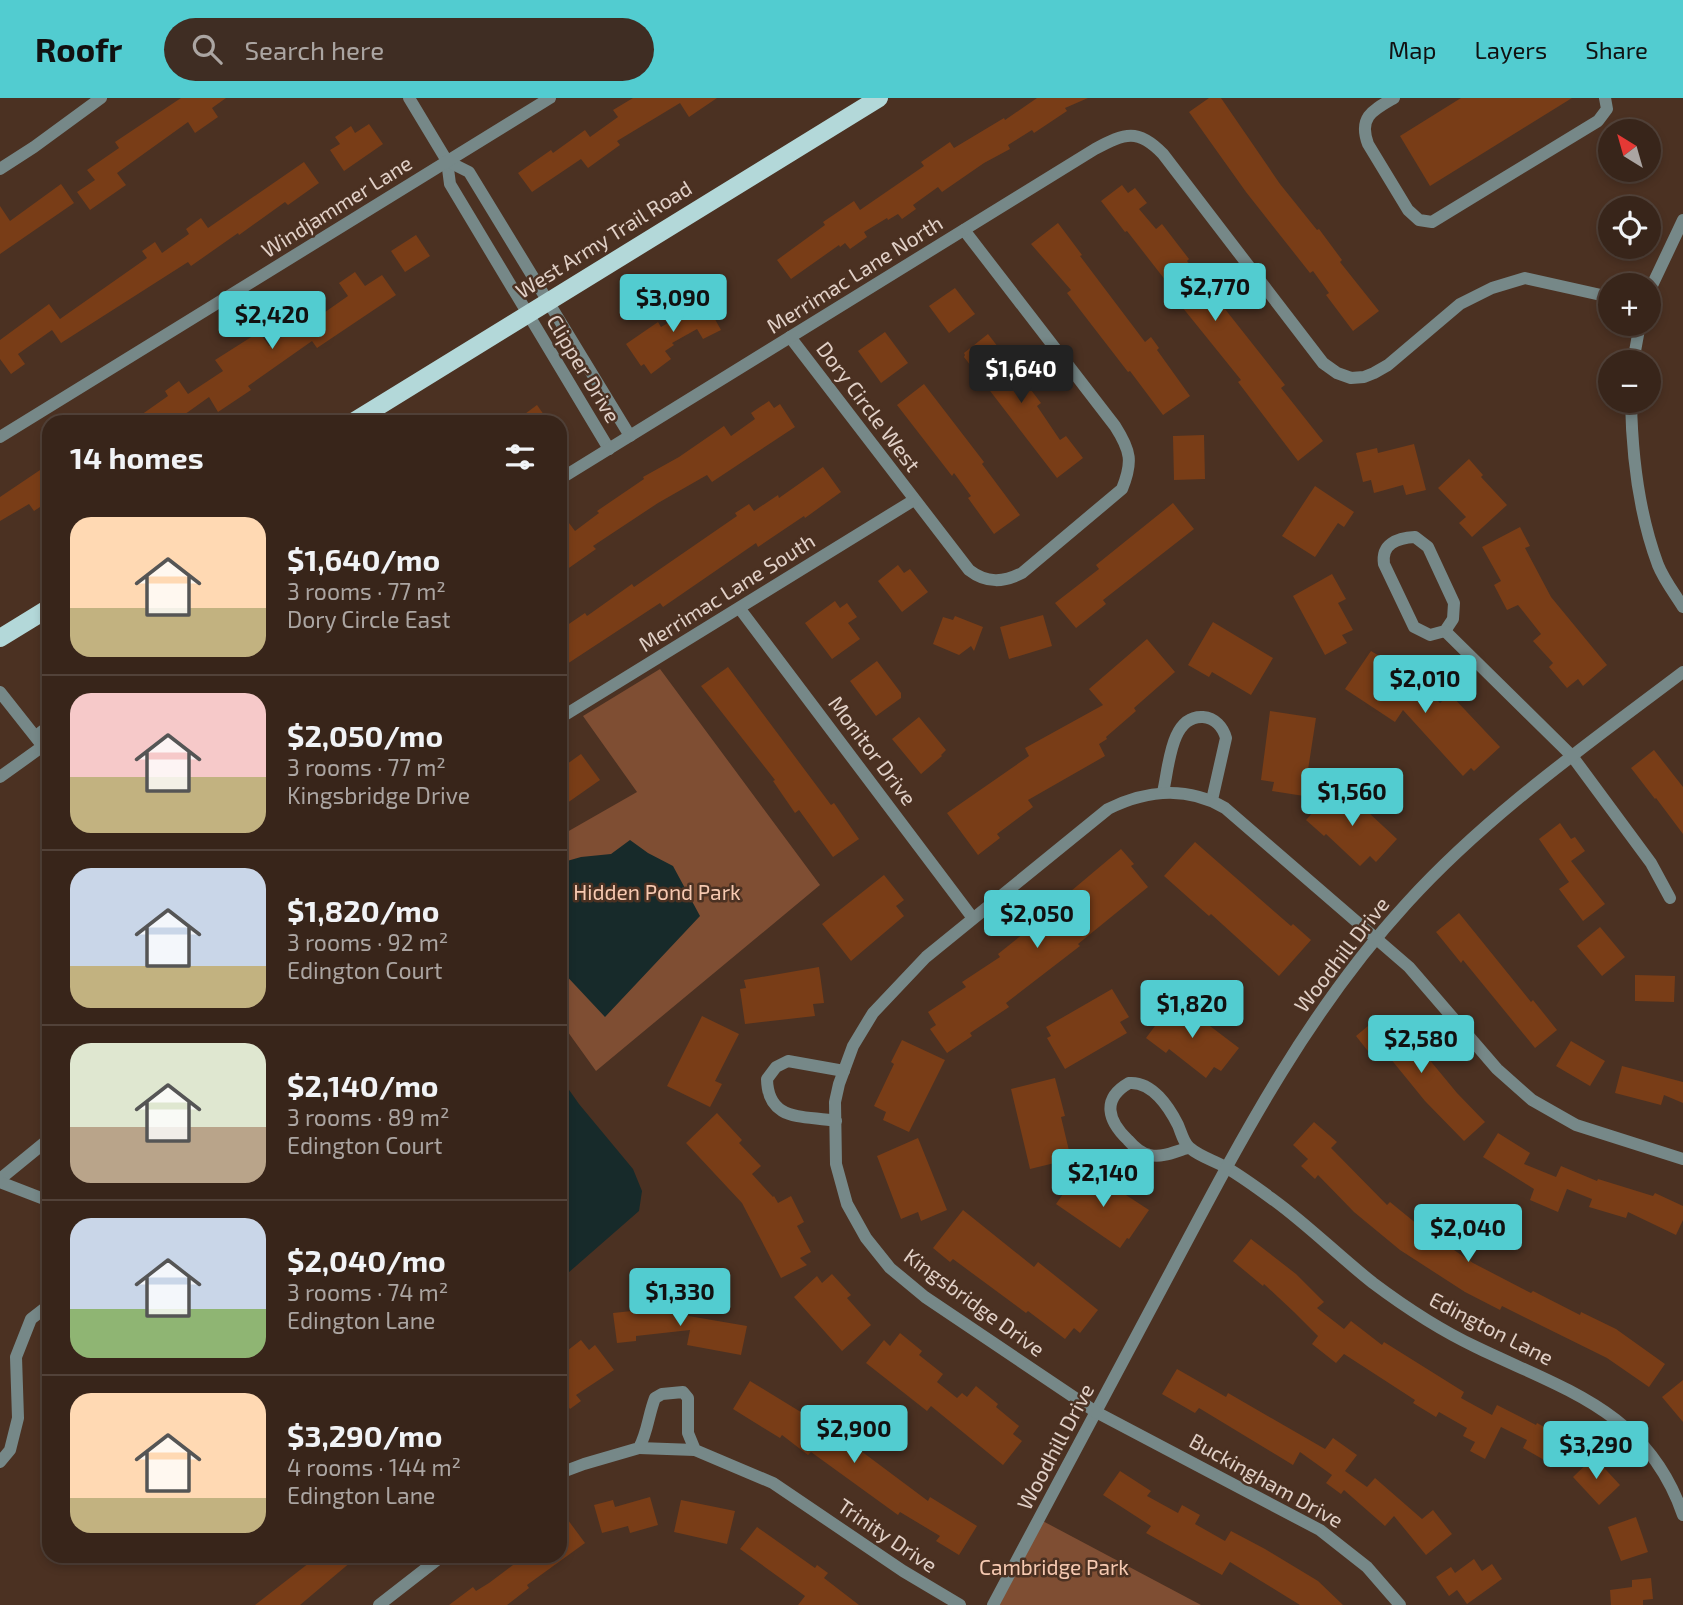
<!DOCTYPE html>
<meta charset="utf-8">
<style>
body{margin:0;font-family:"Exo 2",sans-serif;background:#3f2d23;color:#f1f3f6;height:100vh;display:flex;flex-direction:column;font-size:26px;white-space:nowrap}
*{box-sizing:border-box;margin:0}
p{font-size:23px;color:#aba5a2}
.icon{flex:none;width:38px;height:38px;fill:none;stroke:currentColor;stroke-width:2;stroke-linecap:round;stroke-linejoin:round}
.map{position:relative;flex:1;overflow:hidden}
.panel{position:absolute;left:42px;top:317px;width:525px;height:1148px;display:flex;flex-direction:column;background:#38251a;border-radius:21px;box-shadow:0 4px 10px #0003,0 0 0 2px #524239}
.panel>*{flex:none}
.needle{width:46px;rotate:323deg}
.controls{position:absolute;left:1598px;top:21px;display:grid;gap:14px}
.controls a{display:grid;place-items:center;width:63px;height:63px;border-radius:50%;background:#38251a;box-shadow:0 4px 10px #0003,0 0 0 2px #524239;font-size:35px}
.price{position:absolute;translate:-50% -60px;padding:0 16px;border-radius:7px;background:#52ccd0;color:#111;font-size:23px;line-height:46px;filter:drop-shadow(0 2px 4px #0008)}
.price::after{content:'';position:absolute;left:50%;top:42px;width:21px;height:16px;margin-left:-10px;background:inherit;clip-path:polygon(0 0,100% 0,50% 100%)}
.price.selected{background:#222;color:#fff}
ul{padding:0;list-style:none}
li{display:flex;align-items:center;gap:21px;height:175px;padding:0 28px}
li+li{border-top:2px solid #524239}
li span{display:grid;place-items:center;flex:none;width:196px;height:140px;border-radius:21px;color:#555}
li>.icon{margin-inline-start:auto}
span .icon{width:84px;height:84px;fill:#fffc;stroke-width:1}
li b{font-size:30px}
h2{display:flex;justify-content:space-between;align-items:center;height:84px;padding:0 28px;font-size:30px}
header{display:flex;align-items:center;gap:42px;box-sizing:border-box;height:98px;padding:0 35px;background:#52ccd0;color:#111}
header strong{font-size:33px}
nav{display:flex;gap:38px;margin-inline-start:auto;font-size:24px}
.search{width:490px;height:63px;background:#3f2d23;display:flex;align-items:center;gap:18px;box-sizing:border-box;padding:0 24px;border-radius:38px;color:#aba5a2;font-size:26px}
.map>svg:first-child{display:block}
.green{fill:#7f4e33}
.water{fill:#172a2a}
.building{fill:#793d17}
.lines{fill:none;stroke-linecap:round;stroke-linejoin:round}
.minor{stroke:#768888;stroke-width:12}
.major{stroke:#b3d8d9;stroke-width:18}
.labels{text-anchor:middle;stroke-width:5;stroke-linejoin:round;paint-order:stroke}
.street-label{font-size:21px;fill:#e1d0c7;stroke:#4b3122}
.park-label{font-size:21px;fill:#f6c9b1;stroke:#4b3122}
</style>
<header>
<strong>Roofr</strong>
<div class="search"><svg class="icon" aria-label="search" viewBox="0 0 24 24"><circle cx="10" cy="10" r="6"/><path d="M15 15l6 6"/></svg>Search here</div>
<nav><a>Map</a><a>Layers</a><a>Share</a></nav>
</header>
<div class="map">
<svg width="1683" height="1507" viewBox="0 0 1683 1507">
<rect width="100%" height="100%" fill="#4b3122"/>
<g class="green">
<polygon points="660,571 820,787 596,973 560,923 560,738 637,694 583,618"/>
<polygon points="1039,1421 1201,1507 993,1507"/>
</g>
<g class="water">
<polygon points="630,742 648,755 673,768 700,818 605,919 560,871 560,765 581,759 611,756"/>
<polygon points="560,979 579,1006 633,1071 642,1093 639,1113 560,1182"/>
</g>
<g class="building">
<polygon points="181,0 226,0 212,10 218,19 195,35 188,24 117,75 126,87 90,112 77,94 95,82 87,72 119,50 115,44"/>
<polygon points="633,0 717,0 689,19 680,5 617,43 620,47 588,70 581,61 532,94 518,75 551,52 553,55 585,32 590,39 618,19 613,12"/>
<polygon points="1037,0 1088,0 1065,10 1067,13 1034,35 1032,32 1008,47 1010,51 984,65 942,94 938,89 913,107 916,111 902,121 898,116 888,122 887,120 864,134 867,139 850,151 845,145 840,149 839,147 791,181 777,162 825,127 823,124 854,103 860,112 924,68 921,64 950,44 954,50 1004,20 1005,22"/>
<polygon points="1209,0 1221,0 1280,86 1317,132 1319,131 1342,162 1340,164 1379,213 1353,233 1326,197 1329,195 1313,173 1310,175 1246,94 1189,14"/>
<polygon points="1461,0 1572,0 1430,88 1400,38"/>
<polygon points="369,26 383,46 344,73 330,52 340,46 335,39 351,28 355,35"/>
<polygon points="304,64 319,85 288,107 285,104 239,137 238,135 191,168 188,164 61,245 52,232 18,256 25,266 11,276 0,261 0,242 49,206 60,221 147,160 142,153 155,144 162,155 189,136 186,131 201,120 208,130"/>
<polygon points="61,86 74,105 0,156 0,108 10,123"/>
<polygon points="1122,87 1128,95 1135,90 1147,105 1139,111 1156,131 1162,126 1189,161 1187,163 1285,287 1281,290 1323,343 1298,363 1238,284 1241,282 1170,194 1173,192 1127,133 1125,134 1101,103"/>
<polygon points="1058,125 1082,157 1080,158 1145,244 1151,239 1159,250 1157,252 1190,298 1163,317 1130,273 1128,274 1067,195 1071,192 1031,146"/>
<polygon points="416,137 430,158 405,174 391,153"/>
<polygon points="355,174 365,188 382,177 396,197 317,250 312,243 248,288 251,292 218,314 209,299 174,324 131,324 168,298 165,293 179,283 188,296 223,273 215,262 259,234 269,248 300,226 292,214 307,203 318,219 348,198 339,185"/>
<polygon points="955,190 975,216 949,235 929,208"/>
<polygon points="701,196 721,232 703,241 697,231 672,245 674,247 665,253 671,261 651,276 644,266 641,268 626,246 658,224 661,229 685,215 681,208"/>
<polygon points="885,234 908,265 881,285 858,253"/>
<polygon points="988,236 1041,305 1037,308 1060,342 1066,338 1083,360 1057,380 964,259 965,257 964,255"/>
<polygon points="924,286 984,364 982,366 1020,417 994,436 968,400 971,398 954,375 952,378 897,307"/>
<polygon points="769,303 774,310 780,306 795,329 712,384 707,377 658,405 593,448 596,451 566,472 560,464 560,431 569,425 575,433 599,415 597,413 644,381 643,379 679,359 724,328 731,338 755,321 751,315"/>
<polygon points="537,307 549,324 514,324"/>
<polygon points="1204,337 1205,381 1174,382 1173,338"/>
<polygon points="1414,346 1426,392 1406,397 1403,387 1374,395 1371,382 1363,384 1356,355 1377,350 1378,355"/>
<polygon points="1469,361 1483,377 1481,379 1507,407 1472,439 1459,425 1466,419 1438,390"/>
<polygon points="49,366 49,403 34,413 29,406 0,423 0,399"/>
<polygon points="823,369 841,394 805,420 804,418 758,449 756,445 663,509 660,505 567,566 560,557 560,532 585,515 587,518 632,486 634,489 737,418 735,415 749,406 754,413 778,397 779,400"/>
<polygon points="1315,388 1354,414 1344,429 1338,425 1315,459 1282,438"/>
<polygon points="1173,405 1194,431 1103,502 1106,506 1076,530 1055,505 1099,471 1096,467"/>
<polygon points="1520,429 1530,448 1525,450 1551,499 1607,567 1583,588 1578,581 1567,590 1549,569 1553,565 1533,543 1541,536 1518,507 1507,512 1494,487 1501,483 1482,449"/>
<polygon points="898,467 904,475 910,471 928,494 902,514 878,483"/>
<polygon points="1332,476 1346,501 1338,505 1353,532 1342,537 1347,545 1325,557 1293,498"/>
<polygon points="835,503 840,510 847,505 857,519 848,525 860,541 832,561 805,525"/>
<polygon points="1043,517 1052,548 1009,561 1000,529"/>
<polygon points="955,518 983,529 974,553 971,548 959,557 933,546 943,519 953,522"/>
<polygon points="1213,524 1273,560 1251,597 1212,574 1209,579 1188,567"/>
<polygon points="1147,541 1175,574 1134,610 1136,613 1106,639 1107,641 1099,646 1105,658 1028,702 1033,709 997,736 1000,740 978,757 947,715 1029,658 1025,650 1103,607 1089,591"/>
<polygon points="1371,553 1386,562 1382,567 1409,584 1403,593 1425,607 1434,599 1440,605 1450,596 1500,649 1474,673 1471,670 1463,678 1403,612 1395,624 1345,591"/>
<polygon points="877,563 901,595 901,600 876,618 850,583"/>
<polygon points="728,569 831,707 834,705 859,741 833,759 799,712 795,715 773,683 775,682 701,588"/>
<polygon points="1270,613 1316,620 1304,698 1272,693 1274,684 1261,682"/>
<polygon points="919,619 946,652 941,657 942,658 921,676 892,641"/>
<polygon points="1654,652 1683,689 1683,736 1656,700 1655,701 1631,670"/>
<polygon points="581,656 600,682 560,710 560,671"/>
<polygon points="1341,689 1397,741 1376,764 1370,758 1360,768 1326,736 1324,738 1306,722 1318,709 1322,709"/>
<polygon points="1560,725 1571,741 1575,739 1585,753 1571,763 1605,806 1583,823 1559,791 1569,784 1539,741"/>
<polygon points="1195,744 1291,828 1293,826 1311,842 1279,878 1211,816 1209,818 1164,778"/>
<polygon points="1121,751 1134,766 1131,768 1148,789 1078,846 1080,848 1006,905 1009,909 970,935 972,938 947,955 930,931 936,927 928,914 966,889 962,884 1000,859 998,856 1034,827 1033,825"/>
<polygon points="884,777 904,802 896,808 904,818 851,863 822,826"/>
<polygon points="1459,815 1531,904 1533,902 1557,932 1535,950 1463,862 1461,865 1436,834"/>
<polygon points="1600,829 1625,859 1602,878 1577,848"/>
<polygon points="819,869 824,905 813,906 815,918 745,926 740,891 746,890 744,882"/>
<polygon points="1635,877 1675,878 1674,904 1635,903"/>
<polygon points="1112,891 1129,919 1120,924 1127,935 1065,971 1047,940 1051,938 1046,929"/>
<polygon points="1177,903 1239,950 1221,973 1214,969 1206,980 1169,951 1166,955 1146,940 1167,912 1169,913"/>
<polygon points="702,918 739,936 715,983 722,986 710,1009 667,988"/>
<polygon points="1380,918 1391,931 1399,925 1457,995 1485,1024 1464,1043 1425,1003 1390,960 1388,961 1383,955 1375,962 1356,938"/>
<polygon points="902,942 945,962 909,1034 883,1022 886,1014 874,1008 894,966 891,964"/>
<polygon points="1571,943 1605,963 1590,988 1556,968"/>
<polygon points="1622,968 1683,984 1683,1005 1664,997 1661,1007 1615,995"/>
<polygon points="1055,980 1065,1018 1061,1019 1071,1061 1030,1071 1011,991"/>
<polygon points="717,1015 742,1042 739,1045 761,1068 752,1076 773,1099 774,1098 778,1105 791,1098 804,1124 797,1128 811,1154 800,1160 807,1167 781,1180 742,1105 686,1045"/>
<polygon points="1314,1024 1337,1044 1331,1050 1387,1107 1390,1104 1434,1140 1435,1139 1473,1165 1531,1195 1533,1193 1580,1217 1581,1214 1616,1231 1665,1266 1649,1289 1607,1260 1502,1208 1500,1212 1465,1194 1400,1152 1354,1114 1318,1077 1315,1081 1301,1068 1308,1061 1293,1047"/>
<polygon points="1498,1035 1530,1055 1524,1066 1556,1079 1561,1068 1597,1083 1598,1081 1653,1098 1655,1095 1683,1108 1683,1122 1676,1137 1628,1114 1626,1120 1589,1109 1592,1101 1567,1091 1558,1114 1530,1102 1534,1091 1483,1059"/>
<polygon points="918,1040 947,1112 921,1123 918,1114 901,1121 877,1058"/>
<polygon points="1089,1073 1149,1112 1129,1141 1127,1140 1120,1150 1056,1106 1075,1079 1078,1090"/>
<polygon points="963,1112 1034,1169 1038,1164 1098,1212 1080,1235 1074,1230 1065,1241 1028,1213 1026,1215 953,1161 950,1164 933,1150"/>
<polygon points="1251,1141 1296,1176 1324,1204 1317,1210 1344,1231 1351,1223 1382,1247 1384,1244 1464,1294 1461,1300 1492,1317 1497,1307 1536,1327 1537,1325 1568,1342 1553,1367 1523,1350 1527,1342 1501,1329 1485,1361 1470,1353 1475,1344 1463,1338 1467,1330 1439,1314 1436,1319 1413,1305 1415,1302 1344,1256 1336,1265 1312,1246 1318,1238 1294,1214 1264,1186 1263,1188 1233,1163"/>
<polygon points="832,1176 851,1197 847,1200 871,1227 842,1253 794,1199 817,1178 822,1185"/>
<polygon points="670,1205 671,1215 747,1228 741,1257 687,1247 690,1232 636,1238 636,1243 617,1245 613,1215 641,1212 641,1208"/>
<polygon points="900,1235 922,1253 919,1257 943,1276 937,1284 957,1300 962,1295 967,1299 976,1288 998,1306 996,1309 1019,1328 1013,1336 1022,1343 1003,1367 931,1308 927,1313 866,1265 884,1242 890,1248"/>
<polygon points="581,1242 589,1252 595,1247 614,1272 576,1297 581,1303 570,1311 560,1298 560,1264 566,1260 563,1256"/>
<polygon points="1177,1271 1226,1299 1228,1295 1325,1351 1333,1340 1357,1357 1345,1373 1367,1389 1375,1380 1422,1421 1433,1412 1452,1436 1426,1457 1394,1418 1385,1428 1344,1392 1341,1396 1326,1385 1332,1377 1300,1354 1293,1367 1199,1310 1195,1315 1162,1296"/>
<polygon points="1683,1282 1683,1324 1662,1299"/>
<polygon points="750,1283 804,1316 831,1337 841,1324 860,1338 853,1347 928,1403 930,1399 977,1428 959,1457 936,1443 940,1438 900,1414 898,1417 811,1354 808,1357 782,1337 780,1340 733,1311"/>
<polygon points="1594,1359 1620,1387 1599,1407 1573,1379"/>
<polygon points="1120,1373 1151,1393 1147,1398 1178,1415 1182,1407 1200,1417 1195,1426 1225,1443 1231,1433 1265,1451 1318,1483 1343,1507 1300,1507 1230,1464 1222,1477 1146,1435 1151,1428 1103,1397"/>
<polygon points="650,1399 658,1427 630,1435 628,1428 602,1435 594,1407 613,1402 615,1409"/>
<polygon points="681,1402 735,1413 727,1446 674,1434"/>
<polygon points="1636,1419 1648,1454 1621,1463 1608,1429"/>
<polygon points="568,1422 585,1445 527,1487 529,1490 507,1507 449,1507 473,1489 476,1493 489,1485 525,1458 560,1458 560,1428"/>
<polygon points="757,1429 815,1470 817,1467 828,1475 824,1480 859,1507 798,1507 805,1498 740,1451"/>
<polygon points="318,1458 358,1458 300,1507 255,1507"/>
<polygon points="1474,1461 1482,1473 1492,1466 1502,1481 1467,1506 1457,1492 1449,1498 1436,1479 1451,1469 1455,1475"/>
<polygon points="1651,1480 1653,1501 1643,1502 1643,1507 1611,1507 1610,1492 1632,1489 1632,1482"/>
</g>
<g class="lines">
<g class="minor">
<polyline points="409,0 447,63 450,86 609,351"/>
<path d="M 1394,0 C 1373,12 1358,19 1368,46 L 1408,112 L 1419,122 L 1432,124 L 1598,23 L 1607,11 L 1605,0"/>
<polyline points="447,63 469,74 630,338"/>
<polyline points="0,71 34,49 101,0"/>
<polyline points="1648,196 1683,122"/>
<path d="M 790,239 L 969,472 C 987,486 1004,484 1022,475 L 1122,391 C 1133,364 1131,353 1115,328 L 964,132"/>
<polyline points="1633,264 1640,226"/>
<path d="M 1631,303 C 1632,358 1639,416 1658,467 C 1664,482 1675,496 1683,509"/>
<polyline points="0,339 550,0"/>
<path d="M 560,381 L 1095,51 C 1125,35 1138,30 1163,56 L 1323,265 L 1337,275 L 1351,280 L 1364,279 L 1374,275 L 1388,267 L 1460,206 L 1492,190 L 1525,180 L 1610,199"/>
<path d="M 1415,439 L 1428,449 L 1454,505 L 1453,521 L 1445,533 L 1430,537 L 1414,529 L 1384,466 C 1381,446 1397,440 1415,439 Z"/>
<polyline points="740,511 972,819"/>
<polyline points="1445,533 1572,658 1651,765 1670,800"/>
<polyline points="0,594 49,656"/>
<polyline points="560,620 914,402"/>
<polyline points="36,638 49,628"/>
<polyline points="0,679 43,648"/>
<path d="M 1163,694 C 1169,670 1170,617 1203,619 C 1215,620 1223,629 1226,640 L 1212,702"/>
<path d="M 836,1023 C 802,1017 768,1024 767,981 L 776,969 L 788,963 L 844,973"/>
<path d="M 1188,1050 C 1176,1053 1163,1060 1150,1057 C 1141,1056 1134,1049 1128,1042 C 1108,1023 1101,1001 1129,985 C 1152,983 1169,1009 1178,1027 C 1181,1034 1184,1046 1190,1050 C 1200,1059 1216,1063 1227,1070 C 1244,1080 1260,1092 1275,1103 C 1309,1128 1340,1159 1373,1185 C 1405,1209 1440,1232 1476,1249 C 1565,1292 1647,1313 1683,1417"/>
<polyline points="0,1081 49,1041"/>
<polyline points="0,1084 49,1103"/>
<polyline points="639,1350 695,1352"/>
<polyline points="0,1364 10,1352 18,1320 16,1259 31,1221 49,1207"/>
<path d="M 560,1375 L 584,1366 L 639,1350 C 648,1333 648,1318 655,1300 L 662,1296 L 683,1294 L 688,1300 L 688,1335 L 695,1352 L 773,1385 L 903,1473 L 960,1507"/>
<polyline points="379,1507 442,1458"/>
<path d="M 993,1507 C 1052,1396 1112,1284 1171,1173 C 1240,1043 1307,914 1407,805 C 1488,716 1588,646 1683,574"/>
<path d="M 1400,1507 L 1367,1469 L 1320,1432 L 1096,1314 L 925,1199 L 890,1170 L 866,1140 L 847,1106 L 836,1066 L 835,1004 L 839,986 L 853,948 L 873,915 L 926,859 L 1108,711 C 1146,692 1187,688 1225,710 L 1409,869 L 1497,971 L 1532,1002 L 1576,1027 L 1683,1061"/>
</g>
<g class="major">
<polyline points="353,324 879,0"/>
<polyline points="0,540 49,510"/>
</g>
</g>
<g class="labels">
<g class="street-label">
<text transform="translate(337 109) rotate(-32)" y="7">Windjammer Lane</text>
<text transform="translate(604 142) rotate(-32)" y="7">West Army Trail Road</text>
<text transform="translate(855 177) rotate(-32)" y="7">Merrimac Lane North</text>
<text transform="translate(583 271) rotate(59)" y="7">Clipper Drive</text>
<text transform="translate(868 309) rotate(53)" y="7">Dory Circle West</text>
<text transform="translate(727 495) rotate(-32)" y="7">Merrimac Lane South</text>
<text transform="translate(872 653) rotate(53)" y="7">Monitor Drive</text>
<text transform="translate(1342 857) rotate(-52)" y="7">Woodhill Drive</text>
<text transform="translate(974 1205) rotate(36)" y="7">Kingsbridge Drive</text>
<text transform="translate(1491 1231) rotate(27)" y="7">Edington Lane</text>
<text transform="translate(1056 1349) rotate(-62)" y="7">Woodhill Drive</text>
<text transform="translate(1266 1383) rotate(29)" y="7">Buckingham Drive</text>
<text transform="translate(887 1438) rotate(34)" y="7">Trinity Drive</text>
</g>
<g class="park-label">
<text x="657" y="802">Hidden Pond Park</text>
<text x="1054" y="1477">Cambridge Park</text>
</g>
</g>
</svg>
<div class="controls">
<a><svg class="needle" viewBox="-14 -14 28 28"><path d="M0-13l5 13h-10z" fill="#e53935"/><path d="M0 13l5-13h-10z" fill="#aba5a2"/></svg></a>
<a><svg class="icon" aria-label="locate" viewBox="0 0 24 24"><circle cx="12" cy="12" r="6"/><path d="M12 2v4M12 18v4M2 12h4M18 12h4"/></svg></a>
<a>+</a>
<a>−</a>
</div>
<b class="price" style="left:1215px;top:225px">$2,770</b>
<b class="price" style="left:673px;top:236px">$3,090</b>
<b class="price" style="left:272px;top:253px">$2,420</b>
<b class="price selected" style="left:1021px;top:307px">$1,640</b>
<b class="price" style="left:1425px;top:617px">$2,010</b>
<b class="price" style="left:1352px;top:730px">$1,560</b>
<b class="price" style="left:1037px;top:852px">$2,050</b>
<b class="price" style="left:1192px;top:942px">$1,820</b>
<b class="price" style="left:1421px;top:977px">$2,580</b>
<b class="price" style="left:1103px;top:1111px">$2,140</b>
<b class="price" style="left:1468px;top:1166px">$2,040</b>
<b class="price" style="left:680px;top:1230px">$1,330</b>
<b class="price" style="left:854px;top:1367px">$2,900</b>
<b class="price" style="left:1596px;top:1383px">$3,290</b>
<section class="panel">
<h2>14 homes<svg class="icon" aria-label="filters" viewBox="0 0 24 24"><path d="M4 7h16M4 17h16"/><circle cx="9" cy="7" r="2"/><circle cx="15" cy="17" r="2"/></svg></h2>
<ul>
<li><span style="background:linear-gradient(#ffd9b3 65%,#c2b280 0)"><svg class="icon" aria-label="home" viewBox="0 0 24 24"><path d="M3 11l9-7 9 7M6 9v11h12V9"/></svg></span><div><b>$1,640/mo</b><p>3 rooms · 77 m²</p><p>Dory Circle East</p></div></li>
<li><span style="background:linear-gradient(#f6c9c9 60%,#c2b280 0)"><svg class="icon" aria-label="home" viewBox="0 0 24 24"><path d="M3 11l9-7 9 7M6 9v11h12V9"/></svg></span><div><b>$2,050/mo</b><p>3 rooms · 77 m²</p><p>Kingsbridge Drive</p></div></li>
<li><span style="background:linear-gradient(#c9d6e8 70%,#c2b280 0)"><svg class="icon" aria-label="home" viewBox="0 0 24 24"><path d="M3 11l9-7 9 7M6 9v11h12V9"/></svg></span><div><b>$1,820/mo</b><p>3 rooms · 92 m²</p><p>Edington Court</p></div></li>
<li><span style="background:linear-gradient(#dfe7d0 60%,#b9a48a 0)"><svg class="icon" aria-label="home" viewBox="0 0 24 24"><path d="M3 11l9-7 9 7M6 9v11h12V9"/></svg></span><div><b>$2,140/mo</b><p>3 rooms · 89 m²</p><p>Edington Court</p></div></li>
<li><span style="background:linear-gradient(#c9d6e8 65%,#8fb573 0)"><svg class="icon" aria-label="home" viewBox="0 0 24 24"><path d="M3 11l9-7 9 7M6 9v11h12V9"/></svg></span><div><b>$2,040/mo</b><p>3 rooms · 74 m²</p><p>Edington Lane</p></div></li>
<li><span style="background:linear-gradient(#ffd9b3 75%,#c2b280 0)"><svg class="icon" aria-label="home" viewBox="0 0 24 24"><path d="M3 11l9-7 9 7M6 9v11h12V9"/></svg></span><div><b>$3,290/mo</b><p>4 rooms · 144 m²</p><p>Edington Lane</p></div></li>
</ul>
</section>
</div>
